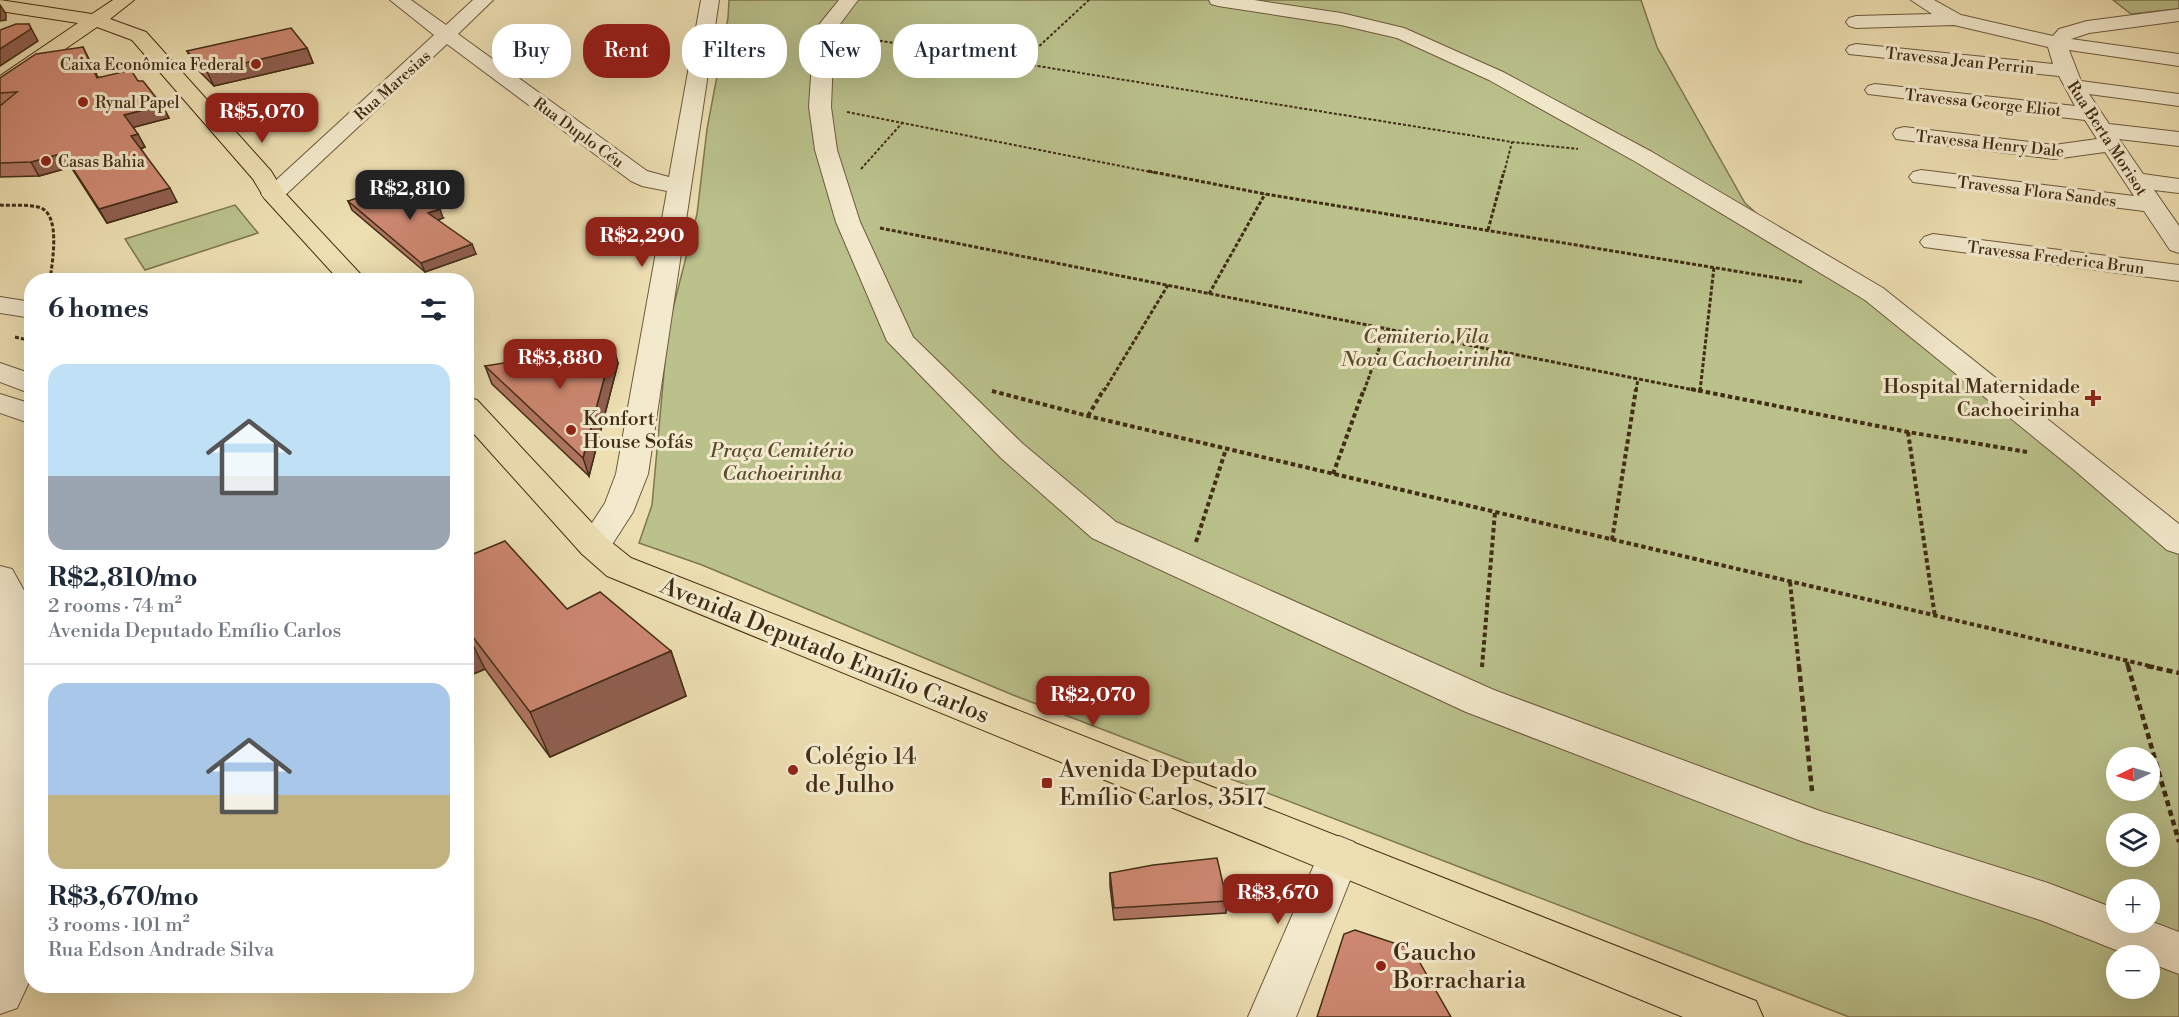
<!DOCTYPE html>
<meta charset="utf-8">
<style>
body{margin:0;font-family:"Libre Bodoni",serif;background:#f2f2f3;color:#1f2937;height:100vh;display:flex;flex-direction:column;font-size:22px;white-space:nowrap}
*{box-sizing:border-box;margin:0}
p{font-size:20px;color:#747a83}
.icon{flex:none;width:33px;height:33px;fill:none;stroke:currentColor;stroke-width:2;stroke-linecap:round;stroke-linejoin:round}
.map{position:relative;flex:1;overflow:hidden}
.panel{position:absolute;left:24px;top:273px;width:450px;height:720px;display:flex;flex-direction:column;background:#fff;border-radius:24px;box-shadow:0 6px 24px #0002}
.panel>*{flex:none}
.guide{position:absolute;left:492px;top:24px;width:570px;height:54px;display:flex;gap:12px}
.needle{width:39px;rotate:265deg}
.controls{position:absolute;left:2106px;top:747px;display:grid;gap:12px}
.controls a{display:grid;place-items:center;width:54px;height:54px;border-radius:50%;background:#fff;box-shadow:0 6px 24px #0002;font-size:30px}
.price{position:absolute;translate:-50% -51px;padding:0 14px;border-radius:12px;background:#8f2418;color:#fff;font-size:20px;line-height:39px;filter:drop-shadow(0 2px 3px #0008)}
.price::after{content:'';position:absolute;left:50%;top:36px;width:18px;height:14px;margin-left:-9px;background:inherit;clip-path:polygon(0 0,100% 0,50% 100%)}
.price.selected{background:#222;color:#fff}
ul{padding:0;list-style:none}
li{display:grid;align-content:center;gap:12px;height:318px;padding:0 24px}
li+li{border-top:2px solid #e0e1e3}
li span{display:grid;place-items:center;height:186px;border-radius:18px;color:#555}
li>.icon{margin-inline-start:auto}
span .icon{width:108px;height:108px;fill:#fffc;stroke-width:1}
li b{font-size:26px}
h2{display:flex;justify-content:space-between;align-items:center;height:72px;padding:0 24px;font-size:26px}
.tag{padding:0 21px;border-radius:24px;background:#fff;box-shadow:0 6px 24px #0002;font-size:21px;line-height:54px}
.tag.selected{background:#8f2418;color:#fff}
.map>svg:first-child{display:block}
.green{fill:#bac18b;stroke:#7e7750;stroke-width:1.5;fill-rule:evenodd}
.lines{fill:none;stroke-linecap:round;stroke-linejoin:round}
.minor-casing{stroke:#6d5a3c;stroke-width:2}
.major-casing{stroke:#422d15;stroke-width:2}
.path-far3{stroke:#422d15;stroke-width:2;stroke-dasharray:3 2;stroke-linecap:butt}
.path-far2{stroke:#422d15;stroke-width:3;stroke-dasharray:4 2;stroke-linecap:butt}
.path-far1{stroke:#422d15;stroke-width:4;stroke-dasharray:4.5 3;stroke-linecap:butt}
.path{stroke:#422d15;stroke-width:4.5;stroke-dasharray:6 4;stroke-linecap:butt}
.minor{fill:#f3eacd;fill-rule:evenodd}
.major{fill:#eddfb2;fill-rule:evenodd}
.wall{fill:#b17562;stroke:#422d15;stroke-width:1.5}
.shaded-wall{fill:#905f50;stroke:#422d15;stroke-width:1.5}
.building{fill:#ce8872;stroke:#422d15;stroke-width:1.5}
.poi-dot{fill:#8f2418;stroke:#f3eacd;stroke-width:2}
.labels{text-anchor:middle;stroke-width:6;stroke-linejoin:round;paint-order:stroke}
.far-street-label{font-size:16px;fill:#422d15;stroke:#f3eacd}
.far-poi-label{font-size:16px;fill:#422d15;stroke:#f3eacd;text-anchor:start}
.park-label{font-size:20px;font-style:italic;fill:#5a4b2d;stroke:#f3eacd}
.poi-label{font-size:20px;fill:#422d15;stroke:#f3eacd;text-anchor:end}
.near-street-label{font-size:24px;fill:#422d15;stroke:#f3eacd}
.near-poi-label{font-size:24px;fill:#422d15;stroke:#f3eacd;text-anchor:start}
</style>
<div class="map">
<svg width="2179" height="1017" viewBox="0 0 2179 1017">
<rect width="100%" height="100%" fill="#eddfb2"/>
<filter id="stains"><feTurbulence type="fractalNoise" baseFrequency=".00333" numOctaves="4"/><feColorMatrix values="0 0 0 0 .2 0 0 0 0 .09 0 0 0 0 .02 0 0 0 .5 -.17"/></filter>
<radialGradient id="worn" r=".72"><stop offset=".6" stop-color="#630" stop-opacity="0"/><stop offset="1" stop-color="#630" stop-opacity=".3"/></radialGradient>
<g class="green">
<path d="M 729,0 L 1641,0 L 1657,47 L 1745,203 L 1765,221 L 2179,538 L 2179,1017 L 1849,1017 L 1013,695 L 702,565 L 639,543 L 652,505 L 668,328 L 697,214 L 707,129 L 728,18 ZM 2116,758 L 2150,758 L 2150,790 L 2116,790 ZM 2116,824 L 2150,824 L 2150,856 L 2116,856 ZM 2116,890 L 2150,890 L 2150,922 L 2116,922 ZM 2116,956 L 2150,956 L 2150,988 L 2116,988 Z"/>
<polygon points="2113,0 2179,0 2179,9 2131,14"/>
<polygon points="235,205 258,233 145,270 125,239"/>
</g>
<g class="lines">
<defs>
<g id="minor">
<polygon points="390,0 411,0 446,25 473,0 493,0 458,34 647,171 669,177 701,0 719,0 648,474 633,512 606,554 594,558 582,554 577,546 605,503 616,474 667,191 642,186 631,181 447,44 281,199 273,201 265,199 261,194 434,35"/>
<polygon points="839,0 858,0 834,32 831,107 837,150 860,222 913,337 1023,444 1116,522 1494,690 1820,811 2048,883 2116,909 2116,922 2150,921 2179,932 2179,974 2150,963 2150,956 2131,956 2043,921 1801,841 1466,712 1092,538 1001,458 887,341 836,222 815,150 809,107 814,31"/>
<polygon points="1209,0 1254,0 1341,13 1404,28 1503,72 1652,152 1883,288 2179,524 2179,554 2167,550 2073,469 1865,300 1636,162 1489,80 1397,38 1341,25 1218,6 1211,4"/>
<polygon points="1911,0 1934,0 1961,15 2053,36 2059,29 2087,21 2179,9 2179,21 2089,33 2071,39 2179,54 2179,66 2069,50 2081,81 2179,94 2179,106 2089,94 2109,124 2179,132 2179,146 2119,139 2143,174 2179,179 2179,193 2154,190 2179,226 2179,253 2170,250 2144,211 1913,182 1909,177 1913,172 1921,170 2134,196 2105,152 2054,159 1896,139 1893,134 1896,129 1904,127 2054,145 2097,139 2085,120 1868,94 1865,90 1868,86 1875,84 2075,106 2059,76 1849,54 1846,50 1849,46 1856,44 2053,64 2048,47 1954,25 1856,28 1849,26 1846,22 1849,18 1856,16 1932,14"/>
<polygon points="1933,234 2179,265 2179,281 1924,247 1920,242 1924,237"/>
<polygon points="0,297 32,302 32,318 0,313"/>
<polygon points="0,363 32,374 32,394 0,382"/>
<polygon points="0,394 32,404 32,424 0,413"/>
<polygon points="0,566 12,569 26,594 32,691 30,980 17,1008 0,1014"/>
<polygon points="1339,836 1354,842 1360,855 1296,1017 1248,1017 1324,842"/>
</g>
<g id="major">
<polygon points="0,0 92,14 113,0 134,0 110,19 146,32 271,171 283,191 366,280 339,280 265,199 253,179 132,40 97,27 7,89 0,91 0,76 78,23 0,11"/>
<polygon points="466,397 477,400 606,538 631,558 1756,1001 1763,1017 1683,1017 607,576 582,554 466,425"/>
</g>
</defs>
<use href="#minor" class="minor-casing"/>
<use href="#major" class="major-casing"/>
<g class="path-far3">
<polyline points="850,36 1512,142 1578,149"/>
<polyline points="1021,63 1089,0"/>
<polyline points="847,112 1156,173"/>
<polyline points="861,169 903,122"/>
<polyline points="1504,173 1512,142"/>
</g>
<g class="path-far2">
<polyline points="1148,171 1265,194 1802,282"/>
<path d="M 0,205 C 12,206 26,204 38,207 C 62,212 52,263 50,280"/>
<polyline points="880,228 1699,391"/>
<polyline points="1488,230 1504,171"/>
<polyline points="1209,294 1265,194"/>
<polyline points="15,337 32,341"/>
<polyline points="1104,391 1168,285"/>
<polyline points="1364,391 1386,329"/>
<polyline points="1636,391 1638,379"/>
<polyline points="1700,391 1714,267"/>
</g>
<g class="path-far1">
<polyline points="1691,389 1908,432 2027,452"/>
<polyline points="992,391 1088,416 2154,667"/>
<polyline points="1088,416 1104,389"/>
<polyline points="1908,432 1935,617"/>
<polyline points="1333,474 1364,389"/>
<polyline points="1612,540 1636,389"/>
<polyline points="1196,542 1226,449"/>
<polyline points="1790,582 1799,667"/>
<polyline points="2127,662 2128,667"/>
<polyline points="1482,667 1495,512"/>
</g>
<g class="path">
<polyline points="1799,666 1812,791"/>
<polyline points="2128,666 2179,842"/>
<polyline points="2147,666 2179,673"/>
</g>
<use href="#minor" class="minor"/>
<use href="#major" class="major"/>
</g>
<g class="wall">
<polygon points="83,47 98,77 138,81 162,105 169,118 133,127 145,147 141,149 177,202 107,223 71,167 39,176 0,177 0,78"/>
<polygon points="307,48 313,63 214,86 194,66 187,51"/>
<polygon points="348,201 443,218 438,220 476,254 425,272 352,210"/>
<polygon points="618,363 589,476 492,384 485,366"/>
<polygon points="466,557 567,609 671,651 686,696 550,757 485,669 466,677"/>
<polygon points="1110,873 1227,901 1226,913 1114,920 1110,886"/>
</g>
<g class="shaded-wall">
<polygon points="0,5 6,14 6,20 0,21"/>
<polygon points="29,24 38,41 0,66 0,49"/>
<polygon points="307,48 313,63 214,86 207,72"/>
<polygon points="162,105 169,118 131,128 124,115"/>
<polygon points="138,134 145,147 138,149 131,136"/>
<polygon points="63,153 71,167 39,176 31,162"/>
<polygon points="170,188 177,202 107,223 99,209"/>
<polygon points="440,209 443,218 432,222 428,213"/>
<polygon points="472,244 476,254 425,272 421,263"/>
<polygon points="613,345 618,363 589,476 583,458"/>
<polygon points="466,631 485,669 466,677"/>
<polygon points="671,651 686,696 550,757 530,712"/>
</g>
<g class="building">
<polygon points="16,24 29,24 31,29 0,49 0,30"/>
<polygon points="291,28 307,48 207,72 187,51"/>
<polygon points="83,47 97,78 131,70 138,81 143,81 162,105 124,115 138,134 131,136 170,188 99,209 63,153 31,162 0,163 0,106 17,92 0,93 0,78 36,54"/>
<polygon points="408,181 440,209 428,213 472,244 421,263 348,201"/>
<polygon points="613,345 583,458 485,366"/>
<polygon points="505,541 567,609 600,592 671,651 530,712 466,628 466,557"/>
<polygon points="1217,858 1227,901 1114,908 1110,873 1153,865"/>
<polygon points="1355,930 1412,949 1451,1017 1317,1017 1344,934"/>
</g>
<g class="poi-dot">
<circle cx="256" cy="64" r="6"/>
<circle cx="83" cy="102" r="6"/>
<circle cx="46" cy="161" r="6"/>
<path d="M2090 389h6v6h6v6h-6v6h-6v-6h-6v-6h6z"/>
<circle cx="571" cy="430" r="6"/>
<circle cx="793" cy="770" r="6"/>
<rect x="1041" y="777" width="12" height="12" rx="3"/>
<circle cx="1381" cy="966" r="6"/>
</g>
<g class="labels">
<g class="far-street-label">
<text transform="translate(1960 60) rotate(6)" y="6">Travessa Jean Perrin</text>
<text transform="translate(392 85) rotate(-42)" y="6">Rua Maresias</text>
<text transform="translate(1983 102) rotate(6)" y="6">Travessa George Eliot</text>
<text transform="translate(579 132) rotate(36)" y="6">Rua Duplo Céu</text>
<text transform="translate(2108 138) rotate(57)" y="6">Rua Berta Morisot</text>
<text transform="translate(1990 143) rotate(6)" y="6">Travessa Henry Dale</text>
<text transform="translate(2037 191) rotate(7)" y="6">Travessa Flora Sandes</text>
<text transform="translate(2056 257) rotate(7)" y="6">Travessa Frederica Brun</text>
</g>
<g class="far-poi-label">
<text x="244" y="70" text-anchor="end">Caixa Econômica Federal</text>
<text x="95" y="108">Rynal Papel</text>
<text x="58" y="167">Casas Bahia</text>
</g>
<g class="park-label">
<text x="1426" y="343">Cemiterio Vila<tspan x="1426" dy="23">Nova Cachoeirinha</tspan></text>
<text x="782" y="457">Praça Cemitério<tspan x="782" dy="23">Cachoeirinha</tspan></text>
</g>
<g class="poi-label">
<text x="2080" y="393">Hospital Maternidade<tspan x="2080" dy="23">Cachoeirinha</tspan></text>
<text x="583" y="425" text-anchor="start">Konfort<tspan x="583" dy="23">House Sofás</tspan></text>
</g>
<g class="near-street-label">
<text transform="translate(825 650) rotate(22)" y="8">Avenida Deputado Emílio Carlos</text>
</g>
<g class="near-poi-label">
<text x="805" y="764">Colégio 14<tspan x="805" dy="28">de Julho</tspan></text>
<text x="1059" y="777">Avenida Deputado<tspan x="1059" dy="28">Emílio Carlos, 3517</tspan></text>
<text x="1393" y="960">Gaucho<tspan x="1393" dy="28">Borracharia</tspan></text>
</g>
</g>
<rect width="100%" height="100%" filter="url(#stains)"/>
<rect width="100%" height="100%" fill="url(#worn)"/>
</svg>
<div class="controls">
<a><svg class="needle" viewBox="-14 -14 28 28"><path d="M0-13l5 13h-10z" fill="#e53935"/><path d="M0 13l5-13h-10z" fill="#747a83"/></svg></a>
<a><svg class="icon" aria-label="layers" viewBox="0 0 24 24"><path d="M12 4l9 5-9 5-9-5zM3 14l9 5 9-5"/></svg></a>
<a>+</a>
<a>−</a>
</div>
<b class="price" style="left:262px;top:144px">R$5,070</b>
<b class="price selected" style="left:410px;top:221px">R$2,810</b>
<b class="price" style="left:642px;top:268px">R$2,290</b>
<b class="price" style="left:560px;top:390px">R$3,880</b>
<b class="price" style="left:1093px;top:727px">R$2,070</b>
<b class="price" style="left:1278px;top:925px">R$3,670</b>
<div class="guide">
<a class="tag">Buy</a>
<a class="tag selected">Rent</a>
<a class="tag">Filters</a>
<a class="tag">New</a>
<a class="tag">Apartment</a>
</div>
<section class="panel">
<h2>6 homes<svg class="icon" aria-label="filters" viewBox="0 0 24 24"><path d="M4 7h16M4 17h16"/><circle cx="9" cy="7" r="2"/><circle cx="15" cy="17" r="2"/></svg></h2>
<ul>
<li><span style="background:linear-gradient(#bfe0f5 60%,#9aa5b1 0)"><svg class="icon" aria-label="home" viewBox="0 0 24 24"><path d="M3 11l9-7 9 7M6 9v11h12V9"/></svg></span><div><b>R$2,810/mo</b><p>2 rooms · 74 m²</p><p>Avenida Deputado Emílio Carlos</p></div></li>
<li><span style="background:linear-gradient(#a9c7e8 60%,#c2b280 0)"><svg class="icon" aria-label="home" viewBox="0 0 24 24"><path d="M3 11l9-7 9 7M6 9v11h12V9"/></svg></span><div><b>R$3,670/mo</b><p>3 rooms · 101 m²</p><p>Rua Edson Andrade Silva</p></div></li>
</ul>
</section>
</div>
